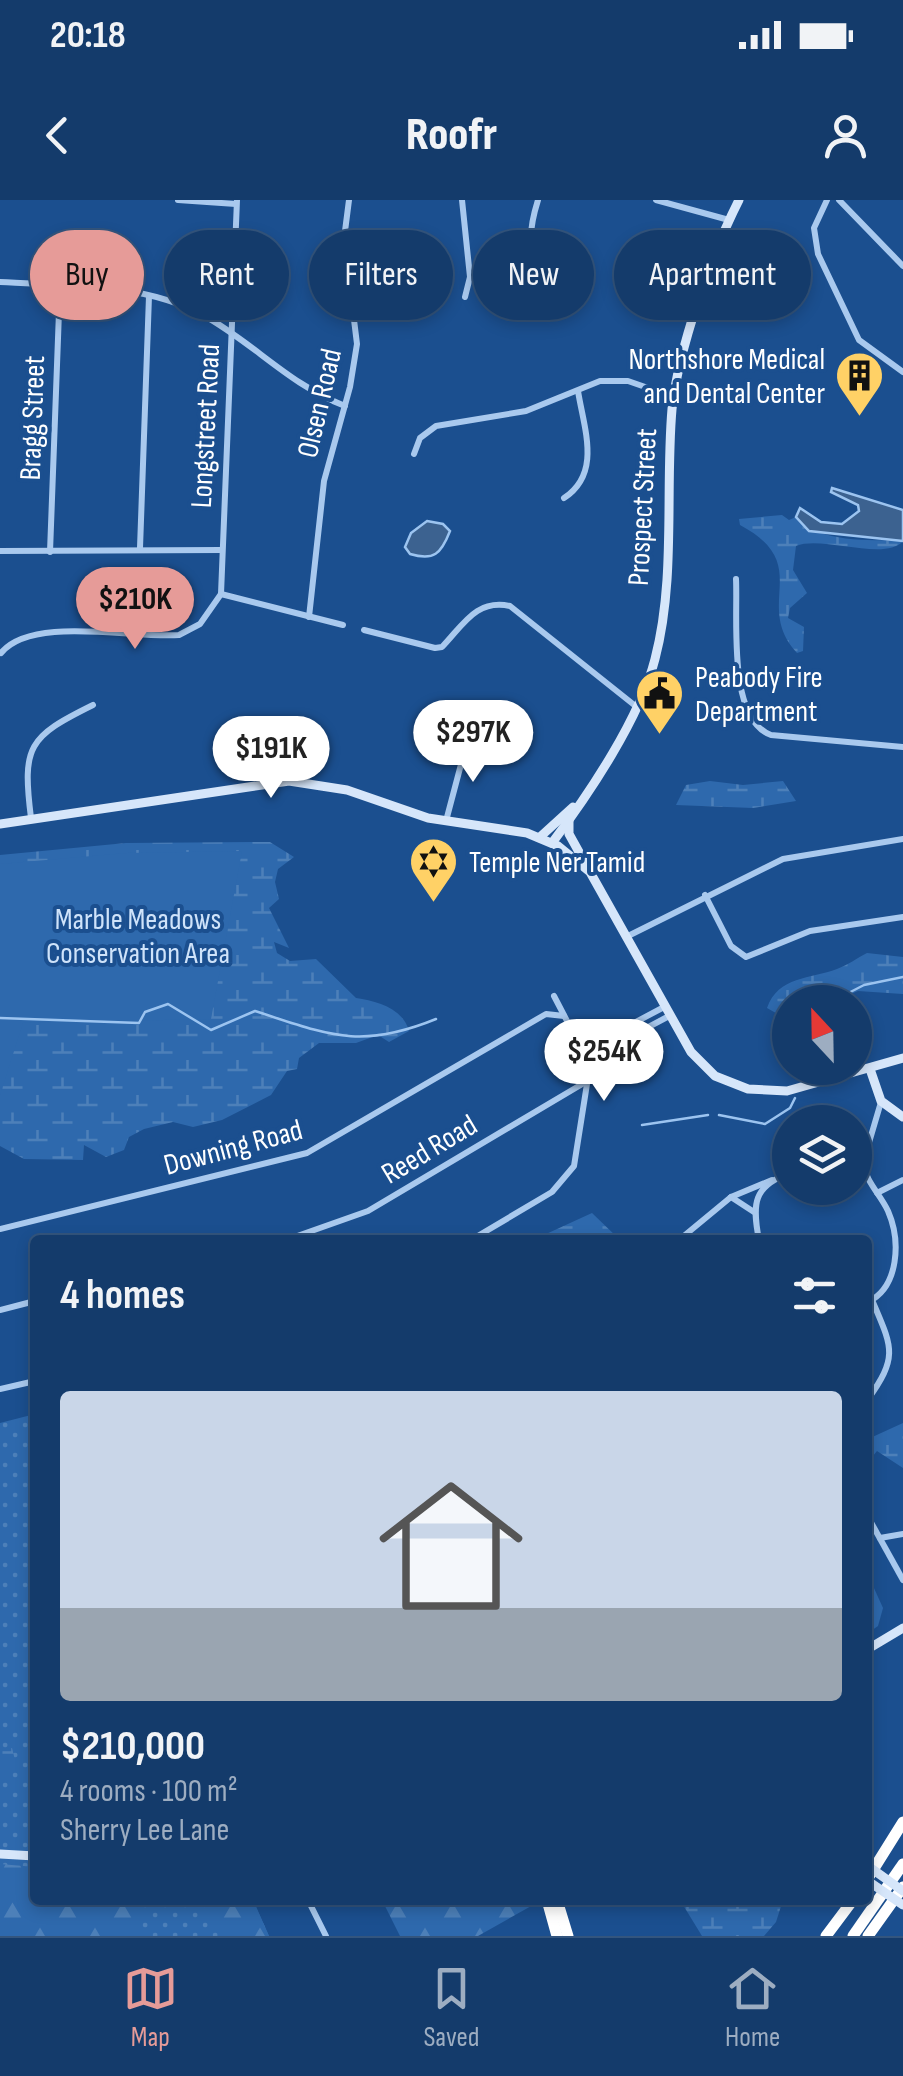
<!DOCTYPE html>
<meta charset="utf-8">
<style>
body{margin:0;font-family:"Sofia Sans Condensed",sans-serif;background:#1d4271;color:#f1f3f6;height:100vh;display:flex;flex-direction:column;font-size:38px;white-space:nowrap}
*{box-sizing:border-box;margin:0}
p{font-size:32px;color:#9dadc1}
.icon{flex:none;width:55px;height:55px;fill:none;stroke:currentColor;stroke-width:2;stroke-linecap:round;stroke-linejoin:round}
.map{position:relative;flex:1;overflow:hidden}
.panel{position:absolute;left:30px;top:1035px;width:842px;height:670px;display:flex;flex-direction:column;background:#143b6b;border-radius:10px;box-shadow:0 5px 15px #0003,0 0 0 2px #33557e}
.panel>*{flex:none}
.guide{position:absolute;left:30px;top:30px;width:845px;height:90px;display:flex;gap:20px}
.needle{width:65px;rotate:338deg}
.controls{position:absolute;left:772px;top:785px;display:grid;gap:20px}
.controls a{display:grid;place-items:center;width:100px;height:100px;border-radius:50%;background:#143b6b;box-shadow:0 5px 15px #0003,0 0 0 2px #33557e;font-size:50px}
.price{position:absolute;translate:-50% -85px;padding:0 22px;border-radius:35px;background:#fff;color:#222;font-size:32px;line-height:65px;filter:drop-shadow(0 2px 5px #0008)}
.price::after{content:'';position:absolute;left:50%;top:60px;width:30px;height:22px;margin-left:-15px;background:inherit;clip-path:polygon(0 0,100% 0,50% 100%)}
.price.current{background:#e69b98;color:#111}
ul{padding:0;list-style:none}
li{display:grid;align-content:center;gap:20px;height:530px;padding:0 30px}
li+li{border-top:2px solid #33557e}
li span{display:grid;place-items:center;height:310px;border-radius:10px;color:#555}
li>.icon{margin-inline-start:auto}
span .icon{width:180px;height:180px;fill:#fffc;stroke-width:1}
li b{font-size:42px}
h2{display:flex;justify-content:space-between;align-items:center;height:120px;padding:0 30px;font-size:42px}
.chip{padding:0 35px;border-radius:45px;background:#143b6b;box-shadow:0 5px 15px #0003,0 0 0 2px #33557e;font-size:35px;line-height:90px}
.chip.current{background:#e69b98;color:#111}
.status{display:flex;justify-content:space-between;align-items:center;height:70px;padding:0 50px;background:#143b6b;direction:ltr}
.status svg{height:28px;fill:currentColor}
header{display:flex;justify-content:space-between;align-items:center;height:130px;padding:0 30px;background:#143b6b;font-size:45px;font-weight:800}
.dock{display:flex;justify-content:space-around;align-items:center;height:140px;border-top:2px solid #33557e;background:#143b6b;font-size:28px;color:#9dadc1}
.dock a{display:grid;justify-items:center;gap:5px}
.dock .current{color:#e69b98}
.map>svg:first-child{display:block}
.grass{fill:url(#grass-dots)}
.forest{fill:url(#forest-firs)}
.wetland{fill:url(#wetland-marsh)}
.park{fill:#2e69ad}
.water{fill:#3c6290;stroke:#9cc4f0;stroke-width:2.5}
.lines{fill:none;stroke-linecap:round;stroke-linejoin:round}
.stream{stroke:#9cc4f0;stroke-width:2.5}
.street{stroke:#a9c9ee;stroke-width:6}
.secondary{stroke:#d6e6fa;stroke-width:9}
.highway{stroke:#fff;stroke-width:11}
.secondary-bridge{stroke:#d6e6fa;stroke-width:9}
.labels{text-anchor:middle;stroke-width:8;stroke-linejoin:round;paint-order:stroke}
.poi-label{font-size:30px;fill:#fff;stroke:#1b4f8f;text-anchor:start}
.street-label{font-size:30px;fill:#fff;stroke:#1b4f8f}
.park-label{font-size:30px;fill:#cfe3fa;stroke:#1b4f8f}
</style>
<div class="status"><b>20:18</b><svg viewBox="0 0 49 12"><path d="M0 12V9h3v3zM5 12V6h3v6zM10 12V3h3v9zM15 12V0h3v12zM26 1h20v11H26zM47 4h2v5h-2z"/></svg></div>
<header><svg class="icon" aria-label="back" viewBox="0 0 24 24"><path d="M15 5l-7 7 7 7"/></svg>Roofr<svg class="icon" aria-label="person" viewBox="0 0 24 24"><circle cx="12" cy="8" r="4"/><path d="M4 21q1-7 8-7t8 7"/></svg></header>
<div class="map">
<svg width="903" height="1736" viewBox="0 0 903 1736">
<defs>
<pattern id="grass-dots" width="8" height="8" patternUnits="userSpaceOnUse" patternTransform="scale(2.5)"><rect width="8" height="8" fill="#2e69ad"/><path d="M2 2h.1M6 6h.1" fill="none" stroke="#4d80b9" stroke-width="1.8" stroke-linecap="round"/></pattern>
<pattern id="forest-firs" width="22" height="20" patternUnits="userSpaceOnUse" patternTransform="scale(2.5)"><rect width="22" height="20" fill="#2e69ad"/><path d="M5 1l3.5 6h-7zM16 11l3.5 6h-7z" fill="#4d80b9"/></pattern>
<pattern id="wetland-marsh" width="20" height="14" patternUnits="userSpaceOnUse" patternTransform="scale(2.5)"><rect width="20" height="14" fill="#2e69ad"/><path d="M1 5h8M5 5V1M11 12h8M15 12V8" fill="none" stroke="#4d80b9"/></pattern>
</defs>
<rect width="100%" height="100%" fill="#1b4f8f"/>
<polygon class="grass" points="35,1214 35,1700 253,1700 269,1736 0,1736 0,1223"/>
<g class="forest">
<polygon points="868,1375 883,1408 878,1426 868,1433"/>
<polygon points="0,1664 35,1667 35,1700 139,1700 139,1736 0,1736"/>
<polygon points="205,1700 253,1700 269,1736 220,1736 204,1713"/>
<polygon points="382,1700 532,1700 533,1705 478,1736 400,1736"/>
</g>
<g class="wetland">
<path d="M 782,315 L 789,320 L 796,317 C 822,344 867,339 903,341 C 885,362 822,335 796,346 L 793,370 L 807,393 L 790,408 L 788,418 L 804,427 L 803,451 L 797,453 C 752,404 815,365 740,325 L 739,319 Z"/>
<polygon points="710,581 743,585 783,581 796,601 753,608 676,605 686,585"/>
<path d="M 270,642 L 294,657 L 278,669 L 275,682 L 279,699 L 269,708 L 289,748 L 274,742 L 277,753 L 290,761 L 316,759 L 356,798 C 376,801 403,808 409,831 L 389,842 L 378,835 L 356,843 L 319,843 L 299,858 L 297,869 L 287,871 L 271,895 L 222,920 L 193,927 L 173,922 L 144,929 L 129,937 L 124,950 L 106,957 L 84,945 L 83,960 L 24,959 L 0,946 L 0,655 L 126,643 Z"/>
<path d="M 867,753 L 903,757 L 903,794 L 858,791 L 832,802 L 790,802 L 790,821 L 767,808 C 778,776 811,779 837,769 C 848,765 857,758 867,753 Z"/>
<polygon points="592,1013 620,1040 533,1040"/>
<polygon points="903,1223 903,1268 877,1251 868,1262 868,1239"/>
<polygon points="12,1548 17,1568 0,1583 0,1549"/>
<polygon points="680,1700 783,1700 776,1722 764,1736 702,1736"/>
</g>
<polygon class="park" points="242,651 211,819 23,823 0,895 0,664 127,653"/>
<g class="water">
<polygon points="832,288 903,310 903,341 809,331 796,317 800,308 821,322 842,324 859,311 858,305 831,292"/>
<path d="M 427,321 L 443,324 L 450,331 C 441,354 434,361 410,354 L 405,347 L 411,333 Z"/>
</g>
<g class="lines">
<g class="stream">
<polyline points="831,802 864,785 903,777"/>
<path d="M 0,818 L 139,823 L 145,812 L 168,804 L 211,830 L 255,811 C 329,835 360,850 436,819"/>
<polyline points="796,876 802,868"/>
<polyline points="719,915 765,924 790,908 795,898"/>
<polyline points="642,925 708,915"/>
</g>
<g class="street">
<polyline points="178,0 236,4"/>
<polyline points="462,0 470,77 465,97"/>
<path d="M 538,0 C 528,32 523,65 562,77 L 566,88 L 581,84 L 575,71 L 562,77"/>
<polyline points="656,0 729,20"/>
<polyline points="827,0 814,28 818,54 859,140 903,172"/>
<polyline points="839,0 903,66"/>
<path d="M 0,82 C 68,86 141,82 203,115 C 254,143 288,184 345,206"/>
<polyline points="414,254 420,238 436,226 526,211 600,181 628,181 674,197"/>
<path d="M 564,298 C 602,273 584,229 578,191"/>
<polyline points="140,348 149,96"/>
<polyline points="0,351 222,350"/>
<polyline points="50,352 60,85"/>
<path d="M 736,379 C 738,418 727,519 771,535 L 903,547"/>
<polyline points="221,394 237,0"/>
<polyline points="221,394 343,425"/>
<polyline points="309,417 324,281 350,187 357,144 344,39 349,0"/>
<path d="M 364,430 L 435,448 L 442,447 C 464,424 476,399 510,406 L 638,508"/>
<path d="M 1,453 C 32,415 134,439 179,435 L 200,424 L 221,394"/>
<path d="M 31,618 C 22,546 28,537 93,505"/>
<polyline points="446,621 468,538"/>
<polyline points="705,695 731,746 746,757 810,731 903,717"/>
<polyline points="628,736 783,659 903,639"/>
<polyline points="583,850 666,806"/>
<polyline points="588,859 671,815"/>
<polyline points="877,993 903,980"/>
<polyline points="731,997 754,1012"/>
<polyline points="0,1029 307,953 546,814 564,816"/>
<polyline points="286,1040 368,1011 589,880"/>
<polyline points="471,1040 552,992 574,966 590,865 554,796"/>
<polyline points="679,1040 731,997 772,980"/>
<path d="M 759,1040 C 752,1004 753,986 790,973"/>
<path d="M 868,1102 C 899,1087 901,1041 888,1011 C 880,994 866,982 863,963 L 881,902"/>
<polyline points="0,1110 35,1101"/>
<polyline points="0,1189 35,1181"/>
<path d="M 868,1199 C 899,1156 892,1147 872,1100"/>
<polyline points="868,1317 903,1380"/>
<polyline points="880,1338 903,1334"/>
<polyline points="308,1700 326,1736"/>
</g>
<g class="secondary">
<polyline points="569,621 569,634 584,661"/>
<polyline points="0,624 289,581 347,590 428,618 527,633 558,646 590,672 691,852 715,876 748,889 787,891 903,858"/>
<polyline points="540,637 573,607"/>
<path d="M 552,643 C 589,594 640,518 655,459 C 676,379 665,291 672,209 C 678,150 712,53 739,0"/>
<polyline points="870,869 881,901 903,917"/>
<polyline points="868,1449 903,1428"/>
<polyline points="0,1654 35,1656"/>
</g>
<g class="highway">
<polyline points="868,1678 903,1622"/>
<polyline points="547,1700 557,1736"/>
<polyline points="557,1700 568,1736"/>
<polyline points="826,1736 853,1700"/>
<polyline points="853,1736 903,1664"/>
<polyline points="868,1736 903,1687"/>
</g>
<g class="secondary-bridge">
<polyline points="868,1666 903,1691"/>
<polyline points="868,1681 903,1705"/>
</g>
</g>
<defs>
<symbol id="building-pin" viewBox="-11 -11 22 30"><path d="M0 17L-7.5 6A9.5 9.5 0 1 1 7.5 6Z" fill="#ffd166" stroke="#1b4f8f"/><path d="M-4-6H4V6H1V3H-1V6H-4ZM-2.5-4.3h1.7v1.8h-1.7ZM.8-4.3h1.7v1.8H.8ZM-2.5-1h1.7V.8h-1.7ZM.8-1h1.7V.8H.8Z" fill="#111"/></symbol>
<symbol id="civic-pin" viewBox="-11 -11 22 30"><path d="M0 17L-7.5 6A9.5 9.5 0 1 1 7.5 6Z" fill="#ffd166" stroke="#1b4f8f"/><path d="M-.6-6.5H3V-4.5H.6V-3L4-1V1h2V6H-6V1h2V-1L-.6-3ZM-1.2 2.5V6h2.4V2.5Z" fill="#111"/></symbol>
<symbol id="synagogue-pin" viewBox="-11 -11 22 30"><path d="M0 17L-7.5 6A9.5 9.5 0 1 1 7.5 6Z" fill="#ffd166" stroke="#1b4f8f"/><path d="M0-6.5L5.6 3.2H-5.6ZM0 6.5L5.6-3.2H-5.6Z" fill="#111"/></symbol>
</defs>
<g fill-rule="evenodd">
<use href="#building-pin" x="832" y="148" width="55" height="75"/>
<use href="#civic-pin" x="632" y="466" width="55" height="75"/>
<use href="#synagogue-pin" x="406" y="634" width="55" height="75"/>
</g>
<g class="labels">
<g class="poi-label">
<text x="825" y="169" text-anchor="end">Northshore Medical<tspan x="825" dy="34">and Dental Center</tspan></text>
<text x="695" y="487">Peabody Fire<tspan x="695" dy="34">Department</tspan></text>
<text x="469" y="672">Temple Ner Tamid</text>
</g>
<g class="street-label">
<text transform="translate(319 203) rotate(-77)" y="10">Olsen Road</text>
<text transform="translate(32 218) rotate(-88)" y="10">Bragg Street</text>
<text transform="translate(205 226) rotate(-87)" y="10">Longstreet Road</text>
<text transform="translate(642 307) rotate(-87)" y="10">Prospect Street</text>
<text transform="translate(233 947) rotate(-15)" y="10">Downing Road</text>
<text transform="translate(429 949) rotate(-31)" y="10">Reed Road</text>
</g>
<g class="park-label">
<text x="138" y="729">Marble Meadows<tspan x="138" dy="34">Conservation Area</tspan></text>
</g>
</g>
</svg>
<div class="controls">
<a><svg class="needle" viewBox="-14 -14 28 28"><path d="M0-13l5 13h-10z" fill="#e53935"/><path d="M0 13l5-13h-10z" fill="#9dadc1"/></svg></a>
<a><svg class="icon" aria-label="layers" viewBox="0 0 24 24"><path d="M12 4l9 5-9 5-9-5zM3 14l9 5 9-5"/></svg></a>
</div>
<b class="price current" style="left:135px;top:452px">$210K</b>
<b class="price" style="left:473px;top:585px">$297K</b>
<b class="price" style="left:271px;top:601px">$191K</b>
<b class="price" style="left:604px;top:904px">$254K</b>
<div class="guide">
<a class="chip current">Buy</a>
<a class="chip">Rent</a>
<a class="chip">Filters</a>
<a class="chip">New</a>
<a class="chip">Apartment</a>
</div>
<section class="panel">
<h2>4 homes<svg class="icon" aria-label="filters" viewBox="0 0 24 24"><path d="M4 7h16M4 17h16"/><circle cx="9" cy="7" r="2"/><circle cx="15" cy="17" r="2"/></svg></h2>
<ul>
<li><span style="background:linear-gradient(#c9d6e8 70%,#9aa5b1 0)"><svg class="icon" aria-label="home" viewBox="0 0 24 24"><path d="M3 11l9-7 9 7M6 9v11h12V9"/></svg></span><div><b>$210,000</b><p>4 rooms · 100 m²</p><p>Sherry Lee Lane</p></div></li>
</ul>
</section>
</div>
<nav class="dock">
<a class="current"><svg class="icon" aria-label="map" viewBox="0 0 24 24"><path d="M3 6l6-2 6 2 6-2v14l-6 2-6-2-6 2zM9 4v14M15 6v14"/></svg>Map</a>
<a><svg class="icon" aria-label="saved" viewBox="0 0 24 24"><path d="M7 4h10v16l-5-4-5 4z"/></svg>Saved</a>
<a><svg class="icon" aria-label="home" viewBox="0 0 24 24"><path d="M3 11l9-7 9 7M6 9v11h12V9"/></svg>Home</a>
</nav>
